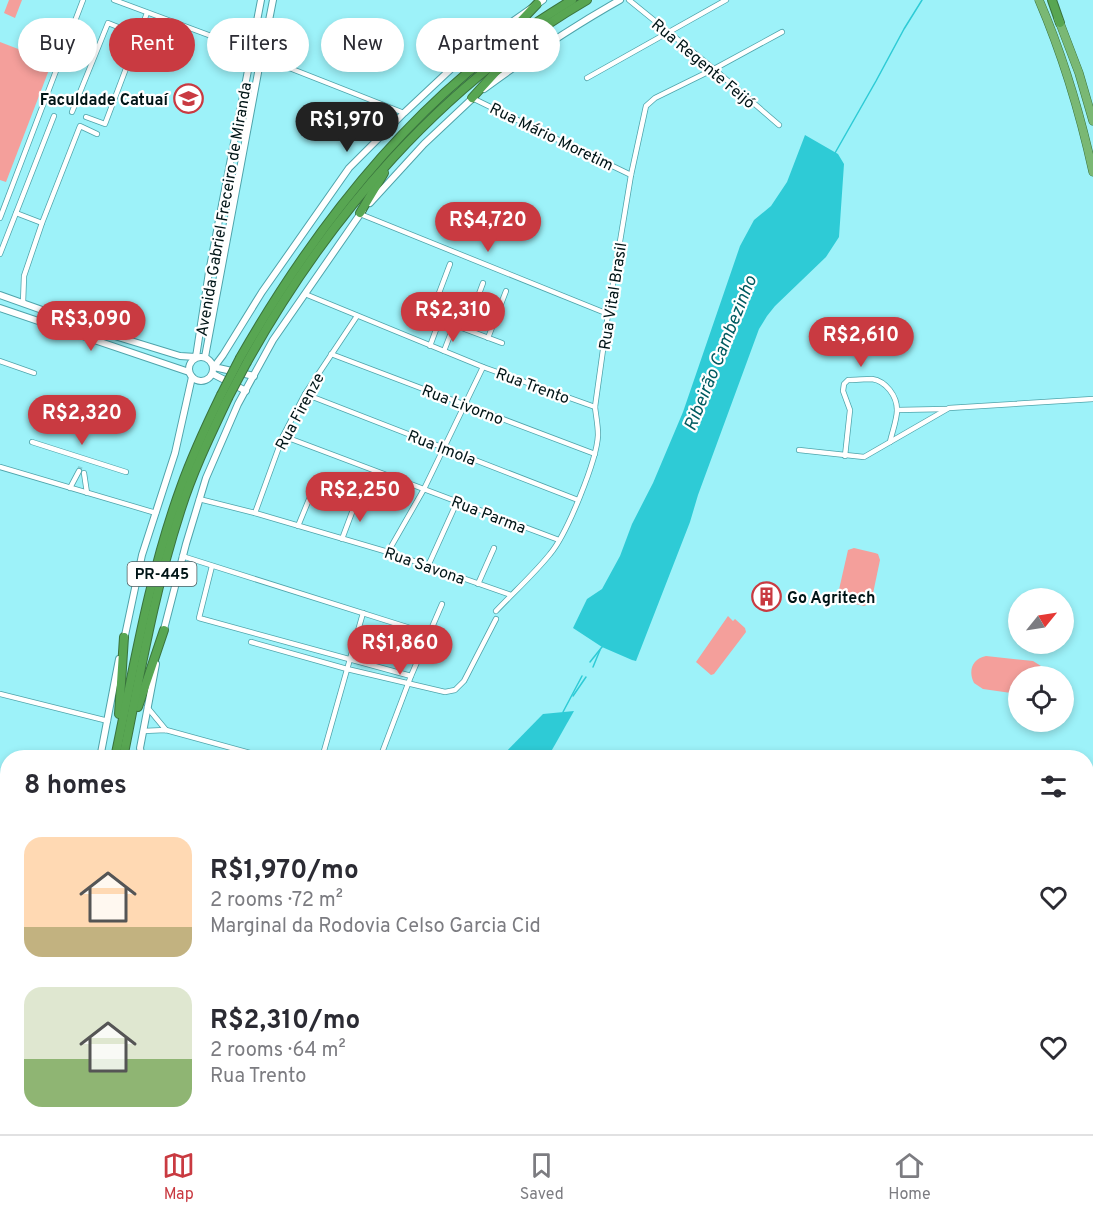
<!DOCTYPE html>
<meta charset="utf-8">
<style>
body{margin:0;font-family:Overpass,sans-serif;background:#f7f7f7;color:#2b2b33;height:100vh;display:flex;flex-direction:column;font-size:22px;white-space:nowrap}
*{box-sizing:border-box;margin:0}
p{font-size:20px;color:#7c7c81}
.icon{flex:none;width:33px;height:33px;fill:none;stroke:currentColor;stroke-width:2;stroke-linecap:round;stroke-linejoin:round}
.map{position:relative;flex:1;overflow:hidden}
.details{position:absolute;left:0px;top:750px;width:1094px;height:384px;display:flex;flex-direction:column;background:#fff;border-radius:24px 24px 0 0;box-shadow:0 3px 9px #0003}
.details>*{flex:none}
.banner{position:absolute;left:18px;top:18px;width:600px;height:54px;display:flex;gap:12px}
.needle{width:39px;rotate:60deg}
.buttons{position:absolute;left:1008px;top:588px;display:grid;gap:12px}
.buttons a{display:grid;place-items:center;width:66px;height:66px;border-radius:50%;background:#fff;box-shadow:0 3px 9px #0003;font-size:30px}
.price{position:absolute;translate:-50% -51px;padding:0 14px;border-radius:21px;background:#c93a41;color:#fff;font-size:20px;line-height:39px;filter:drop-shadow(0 2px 3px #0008)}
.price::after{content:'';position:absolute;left:50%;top:36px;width:18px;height:14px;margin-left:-9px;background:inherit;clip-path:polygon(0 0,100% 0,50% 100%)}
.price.active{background:#222;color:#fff}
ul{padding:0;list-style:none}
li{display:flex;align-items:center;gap:18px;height:150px;padding:0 24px}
li span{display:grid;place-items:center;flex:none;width:168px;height:120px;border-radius:18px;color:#555}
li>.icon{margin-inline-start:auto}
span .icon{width:72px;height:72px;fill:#fffc;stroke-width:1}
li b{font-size:26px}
h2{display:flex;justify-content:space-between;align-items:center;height:72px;padding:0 24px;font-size:26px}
.pill{padding:0 21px;border-radius:27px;background:#fff;box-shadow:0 3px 9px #0003;font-size:21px;line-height:54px}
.pill.active{background:#c93a41;color:#fff}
.tab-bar{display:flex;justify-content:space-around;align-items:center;height:84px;border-top:2px solid #e1e1e2;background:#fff;font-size:16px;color:#7c7c81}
.tab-bar a{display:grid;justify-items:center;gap:3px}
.tab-bar .active{color:#c93a41}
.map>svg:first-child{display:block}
.green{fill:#f49f9b}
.water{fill:#2ecbd6}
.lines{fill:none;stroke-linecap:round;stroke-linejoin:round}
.stream{stroke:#2ecbd6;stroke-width:1.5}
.minor-tunnel{stroke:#85d1d7;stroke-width:4.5;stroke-dasharray:4.5 2;stroke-linecap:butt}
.minor-casing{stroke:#4fa4ab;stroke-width:6}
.tertiary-casing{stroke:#4fa4ab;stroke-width:8}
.trunk-casing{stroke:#39733d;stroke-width:9}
.motorway-casing{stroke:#39733d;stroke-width:10}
.minor{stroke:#fff;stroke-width:4.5}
.tertiary{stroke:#fff;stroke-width:6}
.trunk{stroke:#7ab874;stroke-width:8}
.motorway{stroke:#58a652;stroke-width:8}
.motorway-bridge-casing{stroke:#39733d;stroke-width:10;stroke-linecap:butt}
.motorway-bridge{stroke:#58a652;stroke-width:8}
.labels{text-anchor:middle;stroke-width:4.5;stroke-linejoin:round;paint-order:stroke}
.shield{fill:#fff;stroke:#4c5b5d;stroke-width:1.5}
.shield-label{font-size:15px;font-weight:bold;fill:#001517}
.street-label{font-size:16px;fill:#001517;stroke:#fff}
.poi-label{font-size:16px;font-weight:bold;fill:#001517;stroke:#fff;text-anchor:end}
.water-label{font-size:18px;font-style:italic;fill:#005b61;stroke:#fff}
</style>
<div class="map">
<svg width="1093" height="1134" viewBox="0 0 1093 1134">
<rect width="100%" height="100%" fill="#9df2f9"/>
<g class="green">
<polygon points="9,0 22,0 15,18 4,13"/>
<polygon points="0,42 52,62 6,182 0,180"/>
<polygon points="854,548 875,553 878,554 880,560 871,603 864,606 842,601 839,598 838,594 848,550"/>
<polygon points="728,616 733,621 735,619 745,628 746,632 714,674 711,675 696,662"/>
<path d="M 986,656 L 1033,661 L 1041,666 L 1045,676 L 1018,676 L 1018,694 L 983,689 L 974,683 C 968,671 972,659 986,656 Z"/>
</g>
<g class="water">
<polygon points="805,135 838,154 844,164 839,237 826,257 775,306 767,316 759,329 698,495 690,522 636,661 632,660 602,647 573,628 587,599 602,589 620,556 632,524 653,483 683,412 740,246 754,220 771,206 787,182"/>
<polygon points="574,711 548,757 501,757 543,714"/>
</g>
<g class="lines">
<g class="stream">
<polyline points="835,153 876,81 904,29 922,0"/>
<polyline points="590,662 602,647"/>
<polyline points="593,667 600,650"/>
<polyline points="573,696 586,677"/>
<polyline points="563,712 582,676"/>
<polyline points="447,1126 447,1134"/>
</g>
<polyline class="minor-tunnel" points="79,471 81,465"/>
<defs>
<g id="minor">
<polyline points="114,0 249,50"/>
<polyline points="629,0 714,69 779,125"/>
<polyline points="264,58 404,113"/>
<polyline points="587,78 726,0"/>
<polyline points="472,98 631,175"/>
<polyline points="72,112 108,23 138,35"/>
<polyline points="86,117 105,124 147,13"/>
<polyline points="16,213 42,223"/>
<polyline points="360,214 608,314"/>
<polyline points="0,218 83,0"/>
<polyline points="0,254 54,116"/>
<polyline points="305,294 483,367 595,407"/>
<polyline points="23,303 24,276 42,223 80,126 97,134"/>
<polyline points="466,329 483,283"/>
<polyline points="488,338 506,291"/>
<polyline points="430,346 441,316 436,301 450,264"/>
<polyline points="444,351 454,325 502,343"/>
<polyline points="331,354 595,454"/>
<polyline points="0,361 34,373"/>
<polyline points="305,394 578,500"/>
<polyline points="897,410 946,409"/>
<polyline points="283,436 559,540"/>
<polyline points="32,442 126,472"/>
<polyline points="799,450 864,457 949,408 1093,399"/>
<path d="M 845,456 L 850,410 L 843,391 L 844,384 L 848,380 C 856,380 864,379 872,379 C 886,381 897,396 897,410 C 897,420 892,432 890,442"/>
<polyline points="0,467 156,513"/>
<polyline points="84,473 87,493"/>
<polyline points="70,488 79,471"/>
<polyline points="199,499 255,513 388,552 511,595"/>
<polyline points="255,513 283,436 305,394 357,316"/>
<polyline points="298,526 317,480"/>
<polyline points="342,539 357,499"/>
<polyline points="388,552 424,489 483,367"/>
<polyline points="182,556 429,634"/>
<polyline points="212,566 199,618 411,676"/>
<polyline points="428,566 457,502"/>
<polyline points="478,584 494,548"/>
<path d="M 496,611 C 514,592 534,574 550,554 C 567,534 597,460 598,435 C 598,425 596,416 595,407 L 608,314 L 631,175 L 646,106 L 655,98 L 714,69 L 782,32"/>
<polyline points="251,642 347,669 445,692 455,690 464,681 496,619"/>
<polyline points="0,694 108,721"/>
<polyline points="147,707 166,730"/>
<polyline points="143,731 166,730 268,758"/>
<polyline points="322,758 363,613"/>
<polyline points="380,758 411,676 442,604"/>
<polyline points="1086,974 1093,976"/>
<polyline points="322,1126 360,1134"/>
<polyline points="708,1126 736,1134"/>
<polyline points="903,1126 931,1134"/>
<polyline points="983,1126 984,1134"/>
<polyline points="1047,1126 1047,1134"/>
<polyline points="145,1134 147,1126"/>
<polyline points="315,1134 317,1126"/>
<polyline points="368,1134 369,1126"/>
</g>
<g id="tertiary">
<circle cx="256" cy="55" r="8"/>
<polyline points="252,47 261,0"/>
<polyline points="263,51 273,0"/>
<path d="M 484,89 C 529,56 572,27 620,0"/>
<polyline points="370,203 424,144 474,97"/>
<polyline points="0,295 118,337 180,356 196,357 209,272 250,60"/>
<polyline points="0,308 189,372"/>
<circle cx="201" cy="369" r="12"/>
<polyline points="205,357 260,62"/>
<polyline points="213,374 246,391"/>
<polyline points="254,376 214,367 223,355 262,292 349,168 404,113 468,53 543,0"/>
<polyline points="163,633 186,544 206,478 238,404 273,340 363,210"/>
<polyline points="124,640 142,555 175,453 192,377"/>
<polyline points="100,758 119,659"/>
<polyline points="142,758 140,748 156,664"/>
<polyline points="6,1134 9,1126"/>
<polyline points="46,1134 49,1126"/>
</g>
<g id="trunk">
<path d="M 1039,0 C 1063,56 1080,113 1093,172"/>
<polyline points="1058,18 1079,73 1093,121"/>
</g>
<g id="motorway">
<polyline points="1052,0 1060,23"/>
<polyline points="498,45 537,4"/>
<polyline points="472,98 512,54"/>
<polyline points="360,213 384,173"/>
<path d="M 240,358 C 300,253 374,152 467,73 C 500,46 536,22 572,0"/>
<path d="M 247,362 C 329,215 441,85 587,0"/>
<polyline points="138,707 164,630"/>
<polyline points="119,714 124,637"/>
<path d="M 115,758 C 134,667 149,575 181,487 C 192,456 206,426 221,395"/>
<path d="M 123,758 C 140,675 154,592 180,512 C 192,473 210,436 228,398"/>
<polyline points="23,1134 26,1126"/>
<polyline points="32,1134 34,1126"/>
</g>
</defs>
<use href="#minor" class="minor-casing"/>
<use href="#tertiary" class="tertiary-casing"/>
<use href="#trunk" class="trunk-casing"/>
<use href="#motorway" class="motorway-casing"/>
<use href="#minor" class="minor"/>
<use href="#tertiary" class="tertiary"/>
<use href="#trunk" class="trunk"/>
<use href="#motorway" class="motorway"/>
<defs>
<g id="motorway-bridge">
<polyline points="221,395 240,358"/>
<polyline points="228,398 247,362"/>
</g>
</defs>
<use href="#motorway-bridge" class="motorway-bridge-casing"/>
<use href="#motorway-bridge" class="motorway-bridge"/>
</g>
<defs>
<symbol id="university-ring" viewBox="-11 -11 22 22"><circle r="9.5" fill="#fff" stroke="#c93a41" stroke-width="1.5"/><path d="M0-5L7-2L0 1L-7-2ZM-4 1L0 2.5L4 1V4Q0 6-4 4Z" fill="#c93a41"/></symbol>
<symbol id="building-ring" viewBox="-11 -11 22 22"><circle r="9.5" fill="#fff" stroke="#c93a41" stroke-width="1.5"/><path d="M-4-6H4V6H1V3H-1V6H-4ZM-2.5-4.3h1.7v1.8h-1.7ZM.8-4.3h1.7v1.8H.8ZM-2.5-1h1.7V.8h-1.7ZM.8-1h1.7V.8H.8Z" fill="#c93a41"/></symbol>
</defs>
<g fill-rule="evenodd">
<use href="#university-ring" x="172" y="82" width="33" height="33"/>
<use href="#building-ring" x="750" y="580" width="33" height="33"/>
</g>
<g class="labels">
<rect class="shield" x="127.5" y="562" width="69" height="24" rx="4.5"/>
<g class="shield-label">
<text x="162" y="579">PR-445</text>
</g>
<g class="street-label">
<text transform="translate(704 63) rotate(40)" y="6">Rua Regente Feijó</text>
<text transform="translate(552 136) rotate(26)" y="6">Rua Mário Moretim</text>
<text transform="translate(223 209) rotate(-80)" y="6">Avenida Gabriel Freceiro de Miranda</text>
<text transform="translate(612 296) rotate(-81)" y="6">Rua Vital Brasil</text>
<text transform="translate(533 385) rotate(20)" y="6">Rua Trento</text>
<text transform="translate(463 404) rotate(21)" y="6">Rua Livorno</text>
<text transform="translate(299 411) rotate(-62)" y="6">Rua Firenze</text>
<text transform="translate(442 447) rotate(21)" y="6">Rua Imola</text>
<text transform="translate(489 514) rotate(21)" y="6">Rua Parma</text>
<text transform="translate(425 565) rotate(19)" y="6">Rua Savona</text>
</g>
<g class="poi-label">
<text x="168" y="105">Faculdade Catuaí</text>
<text x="787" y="603" text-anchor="start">Go Agritech</text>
</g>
<g class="water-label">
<text transform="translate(720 353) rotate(-68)" y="6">Ribeirão Cambezinho</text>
</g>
</g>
</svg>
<div class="buttons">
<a><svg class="needle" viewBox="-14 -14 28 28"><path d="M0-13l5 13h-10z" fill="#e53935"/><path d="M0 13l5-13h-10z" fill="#7c7c81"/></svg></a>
<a><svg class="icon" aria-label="locate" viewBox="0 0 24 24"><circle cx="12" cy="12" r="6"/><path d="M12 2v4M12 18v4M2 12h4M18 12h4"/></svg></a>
</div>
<b class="price active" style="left:347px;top:153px">R$1,970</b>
<b class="price" style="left:488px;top:253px">R$4,720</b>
<b class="price" style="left:453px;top:343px">R$2,310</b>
<b class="price" style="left:91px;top:352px">R$3,090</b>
<b class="price" style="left:861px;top:368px">R$2,610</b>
<b class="price" style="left:82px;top:446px">R$2,320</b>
<b class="price" style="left:360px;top:523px">R$2,250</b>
<b class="price" style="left:400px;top:676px">R$1,860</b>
<div class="banner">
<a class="pill">Buy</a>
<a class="pill active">Rent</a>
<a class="pill">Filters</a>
<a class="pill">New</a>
<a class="pill">Apartment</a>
</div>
<section class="details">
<h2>8 homes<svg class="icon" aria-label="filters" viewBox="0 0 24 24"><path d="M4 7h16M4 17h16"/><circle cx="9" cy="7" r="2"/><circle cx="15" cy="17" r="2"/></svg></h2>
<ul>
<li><span style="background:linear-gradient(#ffd9b3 75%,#c2b280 0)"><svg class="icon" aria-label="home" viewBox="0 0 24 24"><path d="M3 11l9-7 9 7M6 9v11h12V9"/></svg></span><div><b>R$1,970/mo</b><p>2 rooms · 72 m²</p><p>Marginal da Rodovia Celso Garcia Cid</p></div><svg class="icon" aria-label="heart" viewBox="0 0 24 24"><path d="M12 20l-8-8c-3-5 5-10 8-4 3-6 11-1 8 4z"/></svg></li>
<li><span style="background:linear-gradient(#dfe7d0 60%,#8fb573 0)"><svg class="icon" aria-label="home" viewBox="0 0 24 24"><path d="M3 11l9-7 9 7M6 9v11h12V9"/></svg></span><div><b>R$2,310/mo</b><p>2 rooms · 64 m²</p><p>Rua Trento</p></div><svg class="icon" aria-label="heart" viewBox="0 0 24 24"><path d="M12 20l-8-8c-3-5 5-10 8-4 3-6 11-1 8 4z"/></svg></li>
</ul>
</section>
</div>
<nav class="tab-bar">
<a class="active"><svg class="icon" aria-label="map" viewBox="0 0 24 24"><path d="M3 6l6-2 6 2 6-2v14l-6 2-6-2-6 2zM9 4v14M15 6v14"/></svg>Map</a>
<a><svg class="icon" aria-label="saved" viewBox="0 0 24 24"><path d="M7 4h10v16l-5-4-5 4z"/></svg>Saved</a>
<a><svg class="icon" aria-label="home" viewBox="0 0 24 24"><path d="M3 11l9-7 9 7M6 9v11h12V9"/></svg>Home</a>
</nav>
